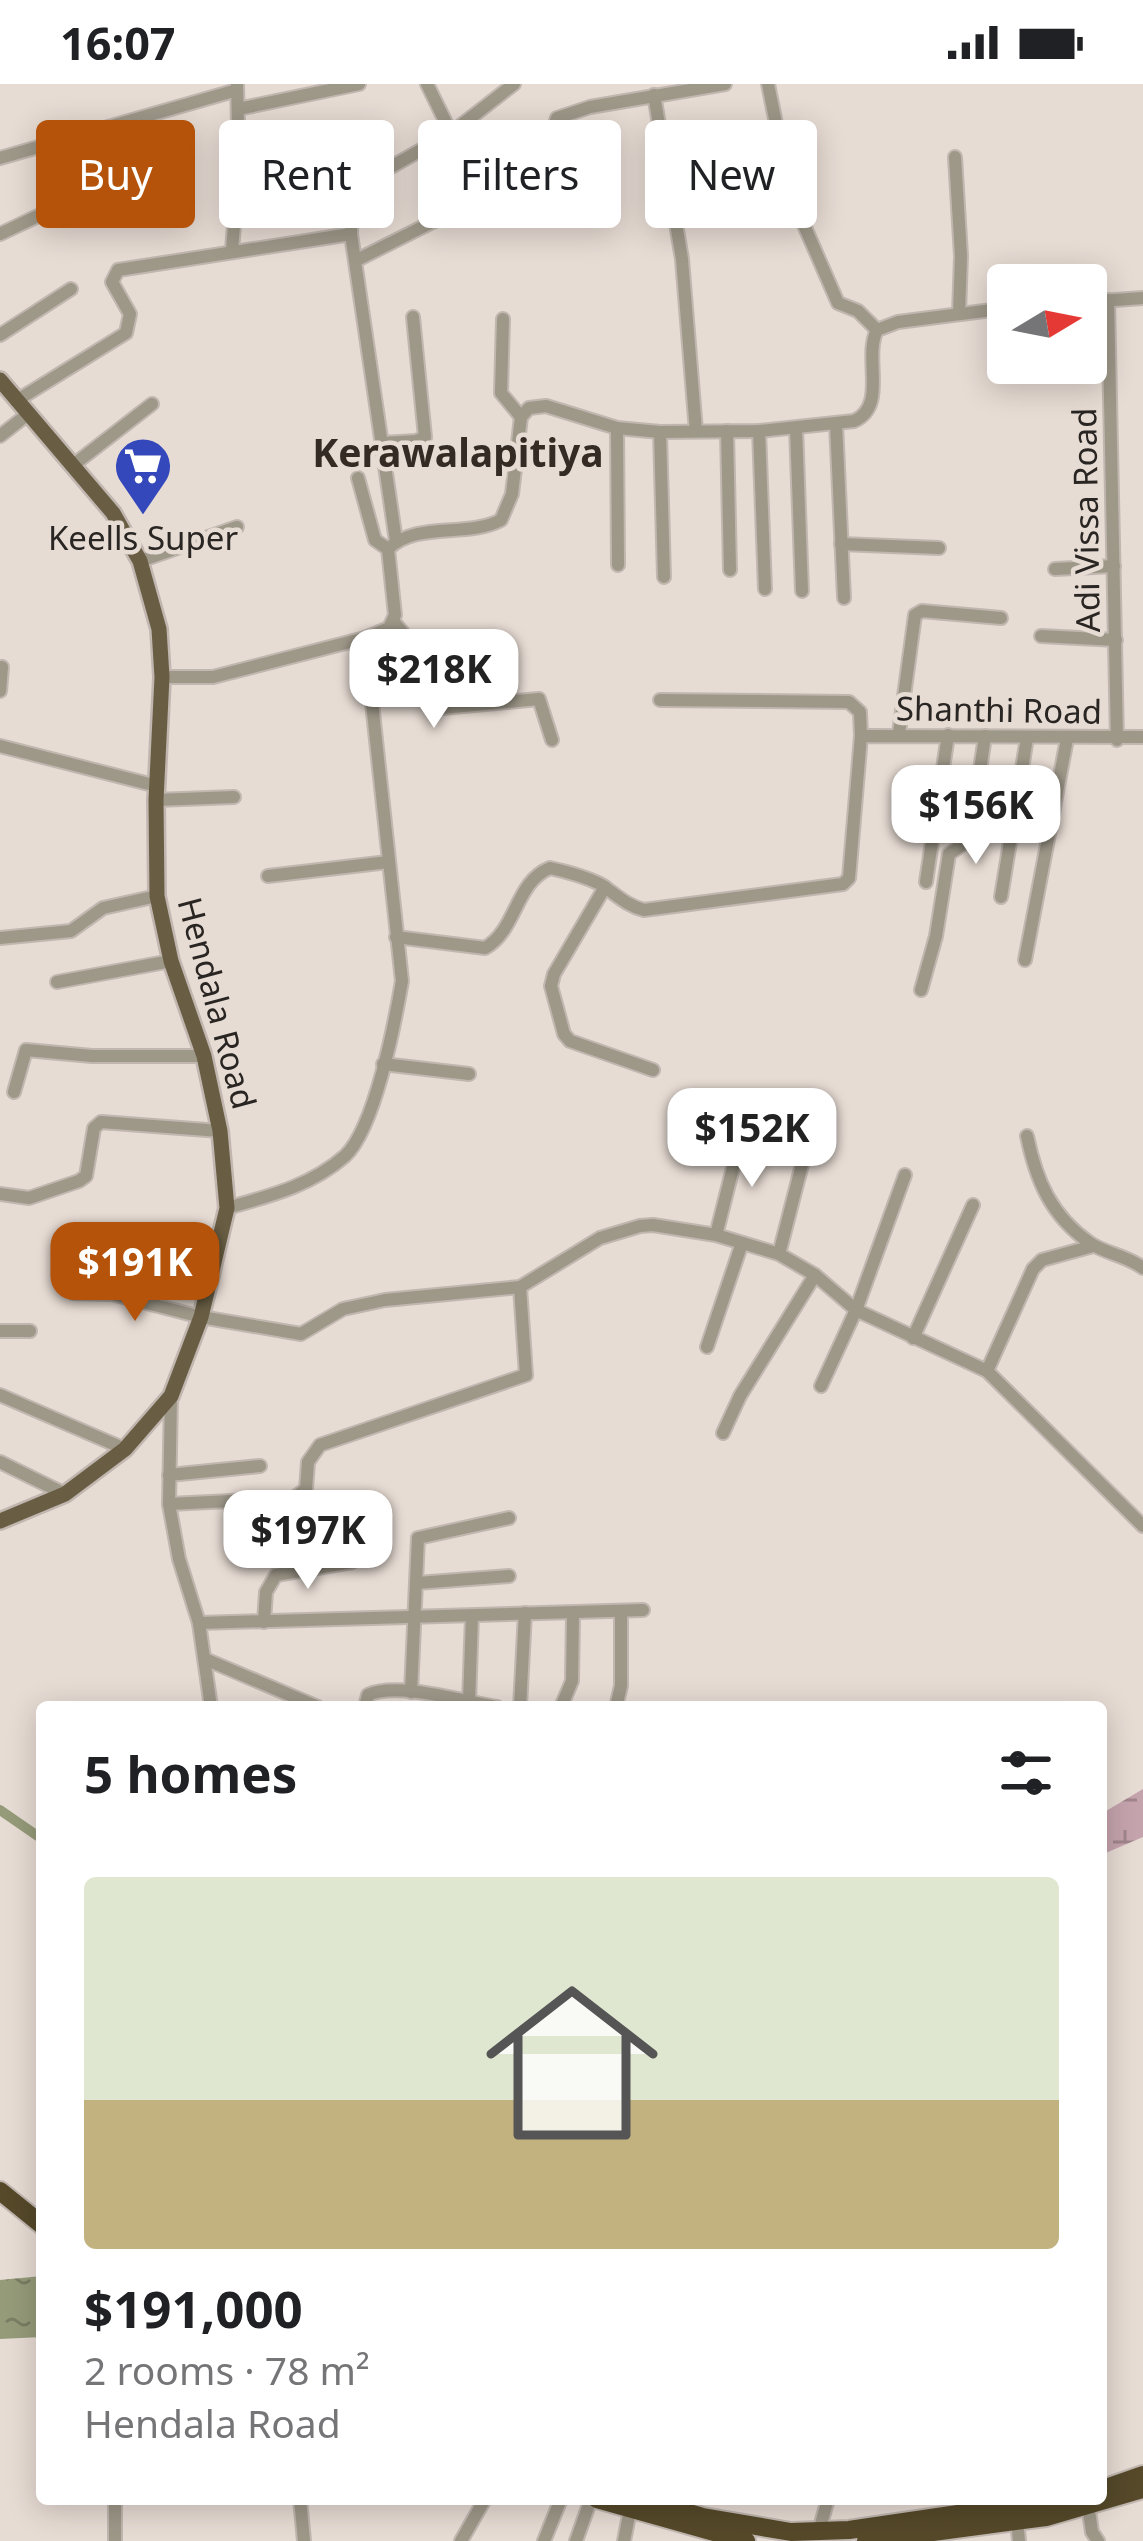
<!DOCTYPE html>
<meta charset="utf-8">
<style>
body{margin:0;font-family:"Noto Sans",sans-serif;background:#f2f2f2;color:#202124;height:100vh;display:flex;flex-direction:column;font-size:45px;white-space:nowrap}
*{box-sizing:border-box;margin:0}
p{font-size:39px;color:#757577}
.icon{flex:none;width:66px;height:66px;fill:none;stroke:currentColor;stroke-width:2;stroke-linecap:round;stroke-linejoin:round}
.map{position:relative;flex:1;overflow:hidden}
.sheet{position:absolute;left:36px;top:1617px;width:1071px;height:804px;display:flex;flex-direction:column;background:#fff;border-radius:12px;box-shadow:0 6px 30px #0003}
.sheet>*{flex:none}
.guide{position:absolute;left:36px;top:36px;width:1071px;height:108px;display:flex;gap:24px}
.needle{width:78px;rotate:80deg}
.tools{position:absolute;left:987px;top:180px;display:grid;gap:24px}
.tools a{display:grid;place-items:center;width:120px;height:120px;border-radius:12px;background:#fff;box-shadow:0 6px 30px #0003;font-size:60px}
.price{position:absolute;translate:-50% -102px;padding:0 27px;border-radius:24px;background:#fff;color:#222;font-size:39px;line-height:78px;filter:drop-shadow(0 3px 6px #0008)}
.price::after{content:'';position:absolute;left:50%;top:72px;width:36px;height:27px;margin-left:-18px;background:inherit;clip-path:polygon(0 0,100% 0,50% 100%)}
.price.current{background:#b45309;color:#fff}
ul{padding:0;list-style:none}
li{display:grid;align-content:center;gap:24px;height:636px;padding:0 48px}
li span{display:grid;place-items:center;height:372px;border-radius:12px;color:#555}
li>.icon{margin-inline-start:auto}
span .icon{width:216px;height:216px;fill:#fffc;stroke-width:1}
li b{font-size:51px}
h2{display:flex;justify-content:space-between;align-items:center;height:144px;padding:0 48px;font-size:51px}
.pill{padding:0 42px;border-radius:12px;background:#fff;box-shadow:0 6px 30px #0003;font-size:42px;line-height:108px}
.pill.current{background:#b45309;color:#fff}
.status{display:flex;justify-content:space-between;align-items:center;height:84px;padding:0 60px;background:#fff;direction:ltr}
.status svg{height:33px;fill:currentColor}
.map>svg:first-child{display:block}
.wetland{fill:url(#wetland-marsh)}
.water{fill:url(#water-ripples)}
.lines{fill:none;stroke-linecap:round;stroke-linejoin:round}
.canal{stroke:#959b79;stroke-width:10}
.minor-casing{stroke:#c1b7b0;stroke-width:16}
.major-casing{stroke:#c1b7b0;stroke-width:20}
.highway-casing{stroke:#c1b7b0;stroke-width:22}
.minor{stroke:#9e9889;stroke-width:12}
.major{stroke:#695e44;stroke-width:15}
.highway{stroke:#56492a;stroke-width:18}
.labels{text-anchor:middle;stroke-width:9;stroke-linejoin:round;paint-order:stroke}
.street-label{font-size:33px;fill:#292522;stroke:#e7dcd4}
.poi-label{font-size:33px;fill:#292522;stroke:#e7dcd4}
.quarter-label{font-size:39px;font-weight:bold;fill:#332b24;stroke:#e7dcd4}
</style>
<div class="status"><b>16:07</b><svg viewBox="0 0 49 12"><path d="M0 12V9h3v3zM5 12V6h3v6zM10 12V3h3v9zM15 12V0h3v12zM26 1h20v11H26zM47 4h2v5h-2z"/></svg></div>
<div class="map">
<svg width="1143" height="2457" viewBox="0 0 1143 2457">
<defs>
<pattern id="wetland-marsh" width="20" height="14" patternUnits="userSpaceOnUse" patternTransform="scale(3)"><rect width="20" height="14" fill="#c5a3ad"/><path d="M1 5h8M5 5V1M11 12h8M15 12V8" fill="none" stroke="#a0858c"/></pattern>
<pattern id="water-ripples" width="26" height="14" patternUnits="userSpaceOnUse" patternTransform="scale(3)"><rect width="26" height="14" fill="#959b79"/><path d="M2 4q2-2 4 0t4 0M15 11q2-2 4 0t4 0" fill="none" stroke="#7a7e63"/></pattern>
</defs>
<rect width="100%" height="100%" fill="#e7dcd4"/>
<polygon class="wetland" points="1143,1705 1143,1753 1101,1771 1101,1730"/>
<polygon class="water" points="42,2192 42,2253 0,2255 0,2196"/>
<g class="lines">
<polyline class="canal" points="0,1726 42,1755"/>
<defs>
<g id="minor">
<polyline points="427,0 451,49"/>
<polyline points="768,0 790,109 838,219 858,227 877,246"/>
<polyline points="654,11 682,175 696,347"/>
<polyline points="238,25 359,0"/>
<polyline points="665,69 694,67 700,92 705,96 785,84"/>
<polyline points="955,73 961,172 959,229"/>
<polyline points="0,74 237,6"/>
<polyline points="569,129 554,43 557,34 590,23 725,0"/>
<polyline points="0,150 40,131"/>
<polyline points="351,150 352,112 359,101 451,49 514,0"/>
<polyline points="232,166 239,81 237,1"/>
<polyline points="357,176 482,113"/>
<polyline points="1108,216 1117,656"/>
<polyline points="1086,218 1143,214"/>
<polyline points="503,235 501,309 521,333"/>
<polyline points="0,251 71,205"/>
<polyline points="16,317 126,249 130,230 112,198 118,186 351,150 396,457"/>
<polyline points="836,340 844,514"/>
<polyline points="617,344 618,481"/>
<polyline points="796,344 802,507"/>
<polyline points="727,347 730,486"/>
<polyline points="759,347 765,505"/>
<polyline points="660,348 664,493"/>
<polyline points="0,352 28,330"/>
<polyline points="383,359 416,357 425,353 413,233"/>
<polyline points="72,382 152,320"/>
<polyline points="358,394 375,456 388,465"/>
<polyline points="841,460 939,464"/>
<polyline points="140,477 237,443"/>
<polyline points="1055,485 1114,482"/>
<polyline points="394,538 404,550 436,621 442,624 539,615 552,656"/>
<polyline points="1041,552 1116,556"/>
<path d="M 162,593 L 213,593 L 365,554 L 389,544 L 395,531 L 388,465 C 416,437 467,454 501,436 L 512,410 L 521,333 L 529,324 L 546,322 L 617,344 L 660,348 L 759,347 L 854,337 C 888,322 863,274 877,246 L 898,238 L 1008,224"/>
<polyline points="0,607 2,583"/>
<polyline points="660,616 849,618 860,628 861,652"/>
<polyline points="899,649 915,531 922,527 1001,534"/>
<polyline points="0,662 157,702"/>
<polyline points="156,716 234,713"/>
<polyline points="268,792 388,778"/>
<polyline points="926,798 948,651"/>
<polyline points="605,803 554,890 551,902 564,950 570,957 653,986"/>
<polyline points="1001,813 1027,654"/>
<path d="M 396,853 L 485,864 C 517,846 515,798 550,784 C 568,788 584,792 600,800 C 616,810 625,821 644,826 L 843,800 L 849,794 L 861,652 L 1143,653"/>
<polyline points="0,854 71,847 103,824 157,812"/>
<polyline points="1025,876 1067,655"/>
<polyline points="57,898 171,877"/>
<polyline points="921,906 936,852 949,770 970,755 985,652"/>
<polyline points="383,980 469,990"/>
<polyline points="14,1008 26,966 92,972 204,972"/>
<path d="M 1027,1052 C 1036,1096 1051,1132 1090,1159 C 1106,1170 1126,1171 1143,1184"/>
<polyline points="0,1110 29,1114 79,1097 86,1092 94,1044 101,1038 220,1047"/>
<path d="M 227,1124 C 269,1112 311,1102 345,1072 C 375,1044 395,938 402,897 L 365,554"/>
<polyline points="716,1151 742,1048"/>
<polyline points="779,1170 806,1065"/>
<polyline points="73,1209 112,1210 201,1233 301,1250 343,1225 385,1216 520,1203 600,1154 640,1142 653,1141 716,1151 779,1170 815,1191 856,1226 987,1287 1143,1442"/>
<polyline points="0,1247 30,1247"/>
<polyline points="913,1254 973,1121"/>
<polyline points="707,1263 742,1159"/>
<polyline points="987,1287 1033,1185 1042,1176 1093,1162"/>
<polyline points="821,1302 856,1226 905,1091"/>
<polyline points="0,1311 125,1365"/>
<polyline points="171,1312 169,1420 179,1475 199,1539 211,1623"/>
<polyline points="723,1349 740,1312 815,1191"/>
<polyline points="0,1378 65,1410"/>
<polyline points="169,1391 260,1382"/>
<polyline points="169,1420 294,1414 306,1405 308,1378 320,1361 526,1291 520,1203"/>
<polyline points="417,1499 509,1492"/>
<polyline points="264,1538 266,1508 276,1491 352,1478"/>
<polyline points="199,1539 643,1526"/>
<polyline points="205,1575 318,1623"/>
<polyline points="411,1608 418,1454 509,1434"/>
<polyline points="469,1618 472,1532"/>
<path d="M 365,1623 L 368,1611 C 397,1597 465,1618 497,1623"/>
<polyline points="520,1623 525,1529"/>
<polyline points="561,1623 572,1597 573,1529"/>
<polyline points="616,1623 621,1602 621,1530"/>
<polyline points="300,2415 304,2457"/>
<polyline points="1088,2421 1092,2448 1098,2457"/>
<polyline points="1017,2437 1019,2457"/>
<polyline points="819,2447 828,2415"/>
<polyline points="115,2457 115,2415"/>
<polyline points="461,2457 485,2415"/>
<polyline points="544,2457 561,2415"/>
<polyline points="576,2457 591,2415"/>
<polyline points="624,2457 630,2426"/>
</g>
<polyline id="major" points="0,296 113,429 140,477 159,545 162,593 156,716 157,812 171,877 204,972 220,1047 227,1124 201,1233 171,1312 125,1365 65,1410 0,1437"/>
<g id="highway">
<polyline points="0,2107 42,2141"/>
<polyline points="1106,2404 1143,2391"/>
<polyline points="597,2415 746,2457"/>
<polyline points="643,2415 703,2433 791,2448 849,2446 1059,2415"/>
<polyline points="866,2457 1046,2433 1143,2405"/>
</g>
</defs>
<use href="#minor" class="minor-casing"/>
<use href="#major" class="major-casing"/>
<use href="#highway" class="highway-casing"/>
<use href="#minor" class="minor"/>
<use href="#major" class="major"/>
<use href="#highway" class="highway"/>
</g>
<defs>
<symbol id="supermarket-pin" viewBox="-11 -11 22 30"><path d="M0 17L-7.5 6A9.5 9.5 0 1 1 7.5 6Z" fill="#3548bb" stroke="#e7dcd4"/><path d="M-6-5.5h2.5l.6 2H6L4.5 2H-2.5L-4.4-4H-6ZM-1.5 3.2a1.3 1.3 0 1 0 .1 0ZM3 3.2a1.3 1.3 0 1 0 .1 0Z" fill="#fff"/></symbol>
</defs>
<g fill-rule="evenodd">
<use href="#supermarket-pin" x="110" y="349" width="66" height="90"/>
</g>
<g class="labels">
<g class="street-label">
<text transform="translate(1086 436) rotate(-91)" y="12">Adi Vissa Road</text>
<text transform="translate(999 626) rotate(1)" y="12">Shanthi Road</text>
<text transform="translate(217 919) rotate(75)" y="12">Hendala Road</text>
</g>
<g class="poi-label">
<text x="143" y="466">Keells Super</text>
</g>
<g class="quarter-label">
<text x="458" y="383">Kerawalapitiya</text>
</g>
</g>
</svg>
<div class="tools">
<a><svg class="needle" viewBox="-14 -14 28 28"><path d="M0-13l5 13h-10z" fill="#e53935"/><path d="M0 13l5-13h-10z" fill="#757577"/></svg></a>
</div>
<b class="price" style="left:434px;top:647px">$218K</b>
<b class="price" style="left:976px;top:783px">$156K</b>
<b class="price" style="left:752px;top:1106px">$152K</b>
<b class="price current" style="left:135px;top:1240px">$191K</b>
<b class="price" style="left:308px;top:1508px">$197K</b>
<div class="guide">
<a class="pill current">Buy</a>
<a class="pill">Rent</a>
<a class="pill">Filters</a>
<a class="pill">New</a>
</div>
<section class="sheet">
<h2>5 homes<svg class="icon" aria-label="filters" viewBox="0 0 24 24"><path d="M4 7h16M4 17h16"/><circle cx="9" cy="7" r="2"/><circle cx="15" cy="17" r="2"/></svg></h2>
<ul>
<li><span style="background:linear-gradient(#dfe7d0 60%,#c2b280 0)"><svg class="icon" aria-label="home" viewBox="0 0 24 24"><path d="M3 11l9-7 9 7M6 9v11h12V9"/></svg></span><div><b>$191,000</b><p>2 rooms · 78 m²</p><p>Hendala Road</p></div></li>
</ul>
</section>
</div>
